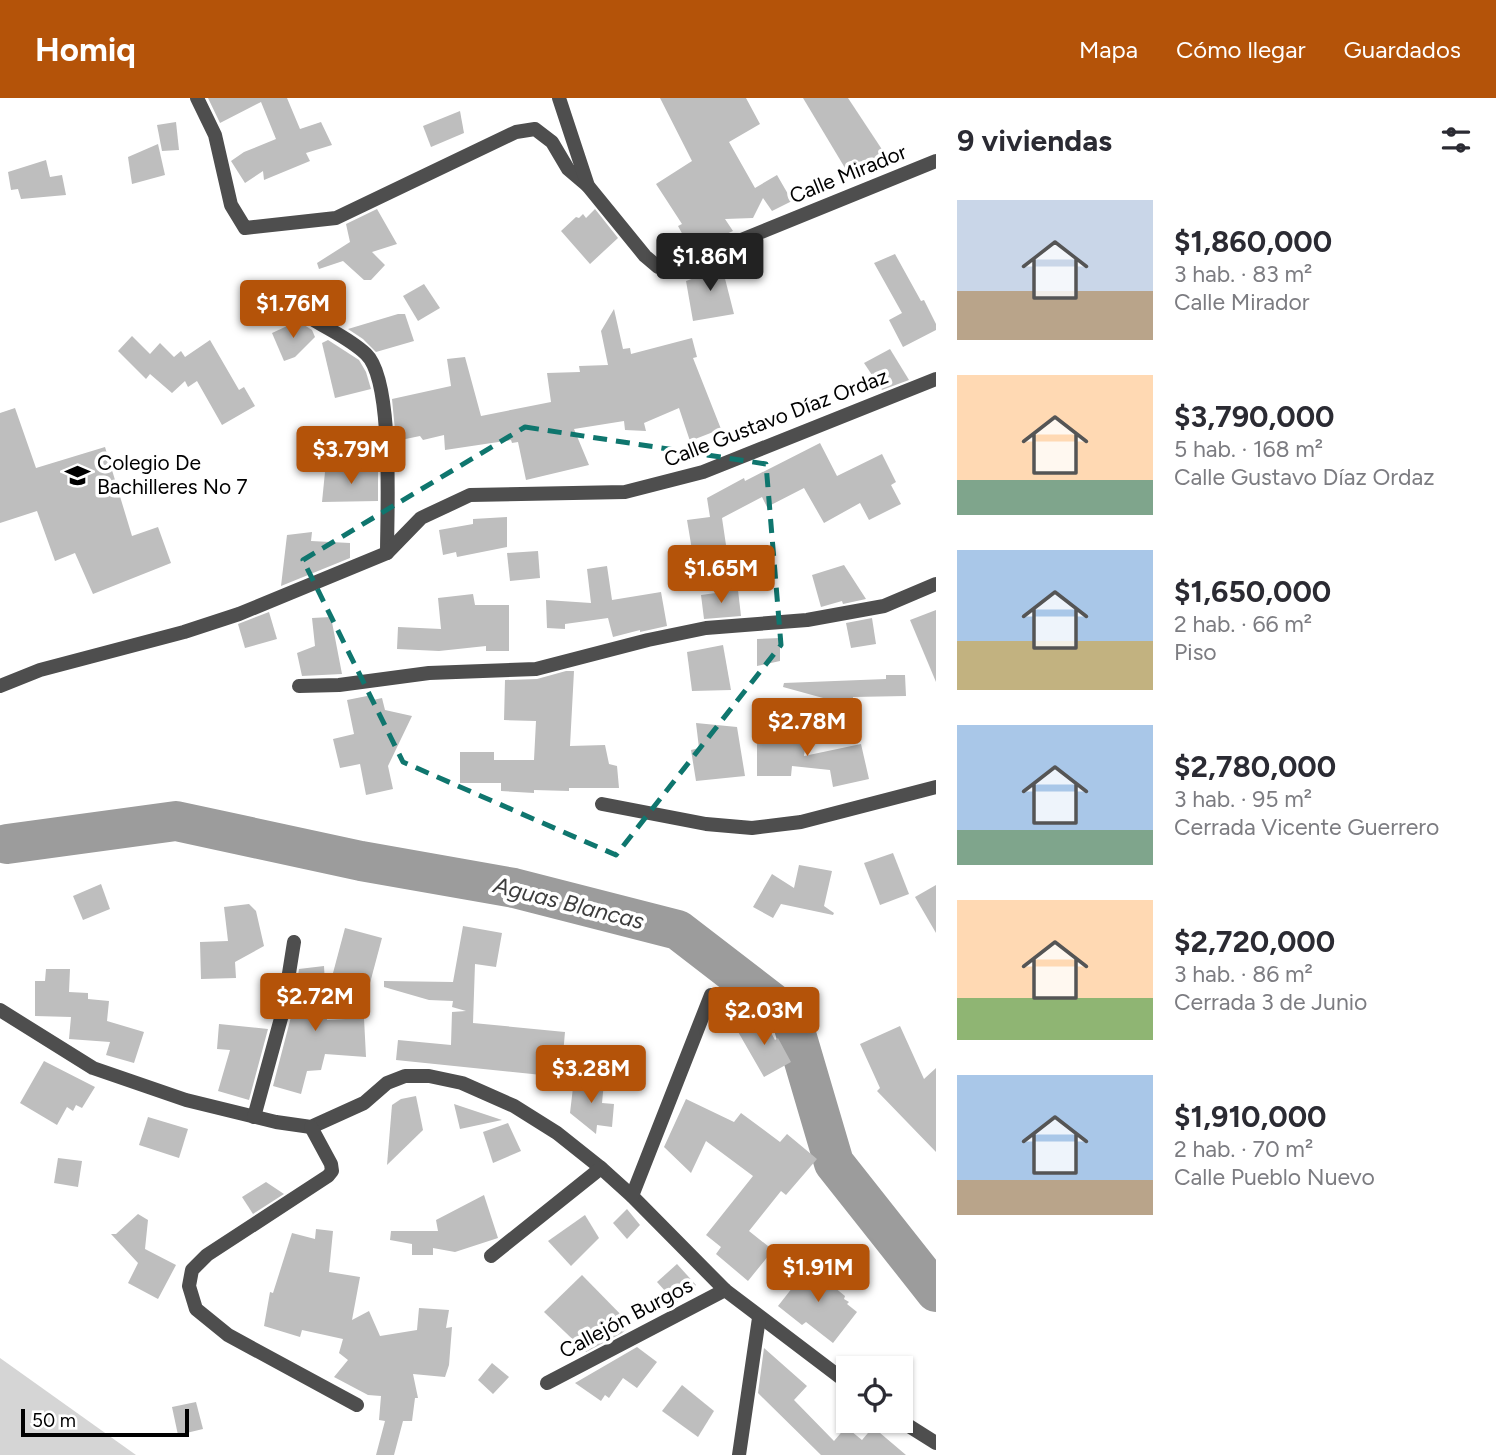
<!DOCTYPE html>
<html lang="es">
<meta charset="utf-8">
<style>
body{margin:0;font-family:Figtree,sans-serif;background:#f7f7f7;color:#2b2b33;height:100vh;display:flex;flex-direction:column;font-size:26px;white-space:nowrap}
*{box-sizing:border-box;margin:0}
p{font-size:23px;color:#7c7c81}
.icon{flex:none;width:38px;height:38px;fill:none;stroke:currentColor;stroke-width:2;stroke-linecap:round;stroke-linejoin:round}
.map{position:relative;flex:1;overflow:hidden}
.sheet{display:flex;flex-direction:column;background:#fff;width:560px}
.sheet>*{flex:none}
.tools{position:absolute;left:836px;top:1258px;display:grid;gap:14px}
.tools a{display:grid;place-items:center;width:77px;height:77px;border-radius:0px;background:#fff;box-shadow:0 2px 5px #0004;font-size:35px}
.scale{position:absolute;left:21px;bottom:18px;width:168px;box-sizing:border-box;padding-left:7px;border:4px solid #000;border-top:0;font-size:19px;line-height:24px;white-space:nowrap;color:#000;-webkit-text-stroke:5px #fff;paint-order:stroke}
.price{position:absolute;translate:-50% -60px;padding:0 16px;border-radius:7px;background:#b45309;color:#fff;font-size:23px;line-height:46px;filter:drop-shadow(0 2px 4px #0008)}
.price::after{content:'';position:absolute;left:50%;top:42px;width:21px;height:16px;margin-left:-10px;background:inherit;clip-path:polygon(0 0,100% 0,50% 100%)}
.price.active{background:#222;color:#fff}
ul{padding:0;list-style:none}
li{display:flex;align-items:center;gap:21px;height:175px;padding:0 21px}
li span{display:grid;place-items:center;flex:none;width:196px;height:140px;border-radius:0px;color:#555}
li>.icon{margin-inline-start:auto}
span .icon{width:84px;height:84px;fill:#fffc;stroke-width:1}
li b{font-size:30px}
h2{display:flex;justify-content:space-between;align-items:center;height:84px;padding:0 21px;font-size:30px}
header{display:flex;align-items:center;gap:42px;box-sizing:border-box;height:98px;padding:0 35px;background:#b45309;color:#fff}
header strong{font-size:33px}
nav{display:flex;gap:38px;margin-inline-start:auto;font-size:24px}
main{display:flex;flex:1;min-height:0}
.map>svg:first-child{display:block}
.green{fill:#d5d5d5}
.lines{fill:none;stroke-linecap:round;stroke-linejoin:round}
.river{stroke:#9c9c9c;stroke-width:40}
.building{fill:#bebebe}
.street{stroke:#4e4e4e;stroke-width:14}
.marked{fill:none;stroke:#0f766e;stroke-width:5;stroke-dasharray:14 9;stroke-linejoin:round}
.labels{text-anchor:middle;stroke-width:7;stroke-linejoin:round;paint-order:stroke}
.street-label{font-size:21px;fill:#000;stroke:#fff}
.poi-label{font-size:21px;fill:#000;stroke:#fff;text-anchor:start}
.water-label{font-size:23px;font-style:italic;fill:#3d3d3d;stroke:#fff}
</style>
<header>
<strong>Homiq</strong>
<nav><a>Mapa</a><a>Cómo llegar</a><a>Guardados</a></nav>
</header>
<main>
<div class="map">
<svg width="936" height="1357" viewBox="0 0 936 1357">
<rect width="100%" height="100%" fill="#fff"/>
<polygon class="green" points="0,1260 136,1357 0,1357"/>
<g class="lines">
<polyline class="river" points="7,746 176,723 361,763 514,790 678,832 791,919 834,1065 936,1194"/>
</g>
<g class="building">
<polygon points="208,0 287,0 300,31 321,24 332,47 306,55 310,63 264,82 263,73 245,85 231,63 244,54 276,41 261,4 220,25"/>
<polygon points="660,0 746,0 760,26 729,44 755,90 777,77 792,103 772,113 763,100 753,120 725,121 733,133 691,152 678,128 682,126 656,86 692,63"/>
<polygon points="803,0 848,0 885,56 848,75"/>
<polygon points="460,13 464,35 431,49 423,28"/>
<polygon points="176,24 179,52 162,53 157,27"/>
<polygon points="158,46 165,77 132,86 128,59"/>
<polygon points="46,62 50,79 62,77 66,97 21,101 18,91 11,92 8,74"/>
<polygon points="377,111 397,146 372,154 385,167 371,182 364,182 343,163 319,171 317,165 350,144 346,126"/>
<polygon points="595,111 618,140 590,166 561,133 576,119 579,120 583,116 586,120"/>
<polygon points="895,156 921,203 924,202 936,226 936,232 903,249 889,222 902,215 874,165"/>
<polygon points="720,161 734,216 693,223 686,183 703,177 700,169"/>
<polygon points="424,186 440,210 418,223 403,198"/>
<polygon points="614,211 623,251 630,250 631,256 692,240 697,259 693,260 721,331 690,343 679,310 644,325 646,333 625,332 624,323 574,331 589,367 526,382 518,344 512,345 511,342 445,352 444,337 423,342 420,338 396,343 392,301 451,288 447,261 465,259 481,318 551,304 547,275 580,274 579,268 608,267 601,233"/>
<polygon points="398,216 405,216 414,243 376,254 363,241 348,231"/>
<polygon points="298,223 312,232 315,239 295,259 284,263 272,235"/>
<polygon points="132,238 150,256 160,245 174,259 181,253 185,259 210,242 239,292 244,289 255,308 222,327 197,283 188,289 185,283 172,295 150,276 146,281 118,253"/>
<polygon points="328,242 359,262 366,274 371,291 335,300 322,245"/>
<polygon points="890,251 909,282 882,292 864,265"/>
<polygon points="15,310 36,370 105,349 132,438 158,429 171,465 93,496 75,455 55,463 37,413 0,425 0,315"/>
<polygon points="820,345 837,378 882,356 896,384 891,387 901,406 869,422 860,405 824,425 804,390 767,409 762,399 722,420 726,447 692,452 687,422 710,419 707,400 744,380 745,383"/>
<polygon points="378,370 378,403 322,404 325,374"/>
<polygon points="507,419 507,449 457,459 456,454 443,457 439,432 473,426 473,421"/>
<polygon points="312,434 311,443 350,445 350,460 281,488 287,437"/>
<polygon points="538,453 540,480 510,483 507,455"/>
<polygon points="765,455 770,483 741,488 736,460"/>
<polygon points="844,467 866,501 843,506 842,503 821,509 812,477"/>
<polygon points="607,468 612,502 661,494 667,528 640,534 640,532 613,539 608,520 565,526 565,531 547,530 546,502 591,505 587,471"/>
<polygon points="738,492 741,518 704,521 701,497"/>
<polygon points="473,496 475,507 509,507 509,553 486,553 486,548 439,553 397,551 398,529 441,531 438,500"/>
<polygon points="936,512 936,584 910,522"/>
<polygon points="269,514 277,541 245,550 238,526"/>
<polygon points="331,519 342,576 302,578 297,555 315,548 312,520"/>
<polygon points="872,520 876,546 851,550 846,525"/>
<polygon points="780,540 780,563 757,568 757,541"/>
<polygon points="723,547 731,592 692,593 687,554"/>
<polygon points="566,573 574,573 570,648 605,647 609,666 617,668 619,690 569,690 569,693 534,692 534,695 501,693 501,685 460,685 460,654 494,654 494,662 534,662 536,623 504,622 505,582 537,581"/>
<polygon points="886,577 905,577 906,598 853,599 853,603 834,603 783,589 784,585 886,581"/>
<polygon points="372,597 373,602 382,600 385,612 412,618 388,668 393,691 366,697 360,666 340,670 333,641 354,636 347,602"/>
<polygon points="696,625 737,629 745,678 696,683 691,652 699,650"/>
<polygon points="757,631 807,636 804,658 861,646 869,681 833,689 830,672 792,668 791,678 757,678"/>
<polygon points="893,755 909,796 880,807 864,765"/>
<polygon points="799,767 832,773 824,808 834,815 833,817 781,806 773,820 753,809 772,776 794,790"/>
<polygon points="101,786 110,811 83,822 73,798"/>
<polygon points="936,787 936,835 915,799"/>
<polygon points="249,806 256,813 264,848 235,864 236,880 201,881 200,844 228,843 224,809"/>
<polygon points="463,828 502,835 496,869 475,866 473,925 565,934 561,979 396,962 398,942 451,947 452,914 466,913 452,909 453,903 429,902 384,889 384,883 453,884"/>
<polygon points="345,830 382,840 370,885 333,875"/>
<polygon points="324,868 327,922 364,920 366,959 325,956 321,972 307,973 301,996 273,988 292,915 299,871"/>
<polygon points="46,871 70,871 69,894 88,895 88,901 109,903 107,923 144,934 134,965 106,957 110,944 69,941 71,919 35,918 35,883 45,883"/>
<polygon points="762,918 775,942 778,940 791,964 764,979 737,932"/>
<polygon points="219,926 268,931 249,1002 218,993 230,952 217,951"/>
<polygon points="900,928 924,981 936,970 936,1054 877,993 880,990 860,946"/>
<polygon points="44,963 95,989 82,1010 76,1007 73,1013 67,1009 57,1027 20,1005"/>
<polygon points="574,981 604,984 602,1005 614,1006 612,1029 597,1027 596,1036 570,1015"/>
<polygon points="416,998 423,1032 387,1067 392,1007 401,1001"/>
<polygon points="686,1001 734,1024 741,1015 780,1044 787,1036 817,1061 786,1097 781,1093 749,1133 773,1152 748,1183 716,1156 721,1149 706,1137 753,1078 706,1043 691,1075 664,1049"/>
<polygon points="454,1006 502,1022 460,1031"/>
<polygon points="148,1019 188,1031 179,1060 139,1047"/>
<polygon points="508,1025 521,1053 493,1065 483,1034"/>
<polygon points="58,1060 82,1063 78,1089 54,1085"/>
<polygon points="266,1084 284,1096 253,1116 242,1099"/>
<polygon points="484,1097 498,1140 455,1154 433,1150 433,1157 412,1157 412,1146 390,1142 391,1133 438,1133 436,1122"/>
<polygon points="627,1111 640,1127 627,1141 613,1125"/>
<polygon points="138,1116 148,1122 145,1151 176,1167 158,1201 128,1185 138,1165 111,1136 116,1136"/>
<polygon points="585,1117 599,1140 571,1168 548,1143"/>
<polygon points="316,1131 333,1133 329,1174 360,1179 352,1222 369,1213 380,1238 417,1232 419,1210 449,1212 446,1230 452,1229 449,1267 445,1279 413,1276 418,1300 415,1300 412,1323 403,1323 394,1357 376,1357 385,1323 379,1322 381,1298 368,1297 334,1279 348,1262 339,1255 343,1241 302,1232 300,1239 264,1228 270,1194 273,1195 292,1135 315,1141"/>
<polygon points="677,1166 696,1187 676,1205 657,1184"/>
<polygon points="811,1166 836,1186 834,1189 845,1198 844,1201 849,1204 847,1206 857,1214 833,1245 806,1224 802,1227 778,1208"/>
<polygon points="582,1177 631,1227 622,1235 586,1254 544,1214"/>
<polygon points="637,1249 657,1264 637,1290 623,1280 609,1300 605,1297 601,1303 575,1285"/>
<polygon points="764,1250 807,1288 794,1302 834,1343 846,1329 862,1342 873,1329 906,1357 821,1357 758,1295"/>
<polygon points="492,1265 509,1279 493,1296 478,1282"/>
<polygon points="682,1287 714,1313 698,1339 662,1313"/>
<polygon points="196,1304 203,1331 178,1337 172,1309"/>
</g>
<g class="lines">
<g class="street">
<polyline points="197,0 215,37 231,107 245,130 336,120 516,34 535,31 552,44 568,71 588,88"/>
<polyline points="559,0 588,88 645,158 658,169 675,169 936,63"/>
<path d="M 287,201 C 309,225 343,234 366,256 C 394,282 387,415 387,455"/>
<polyline points="0,588 40,572 184,534 239,516 387,455 421,420 470,397 625,394 703,374 936,281"/>
<polyline points="299,588 339,587 429,575 536,571 648,542 706,530 807,522 884,508 936,486"/>
<polyline points="602,706 706,726 752,730 801,724 936,689"/>
<polyline points="0,912 93,970 186,1002 276,1024 311,1029 364,1005 387,985 405,978 429,978 462,985 514,1008 557,1035 601,1070 632,1098 725,1192 849,1286"/>
<polyline points="254,1019 283,913 294,844"/>
<polyline points="311,1029 331,1066 332,1073 328,1078 207,1157 192,1172 189,1188 196,1211 228,1237 357,1307"/>
<polyline points="632,1098 711,897"/>
<polyline points="491,1158 601,1070"/>
<polyline points="547,1285 725,1192"/>
<polyline points="901,1323 936,1345"/>
<polyline points="739,1357 759,1220"/>
</g>
</g>
<path class="marked" d="M 525,329 L 766,366 L 781,547 L 616,757 L 403,664 L 303,462 Z"/>
<defs>
<symbol id="school-bare" viewBox="-9 -9 18 18"><path d="M0-5L7-2L0 1L-7-2ZM-4 1L0 2.5L4 1V4Q0 6-4 4Z" fill="#000" stroke="#fff" stroke-width="2.5" paint-order="stroke"/></symbol>
</defs>
<g fill-rule="evenodd">
<use href="#school-bare" x="60" y="360" width="35" height="35"/>
</g>
<g class="labels">
<g class="street-label">
<text transform="translate(848 76) rotate(-22)" y="7">Calle Mirador</text>
<text transform="translate(776 320) rotate(-21)" y="7">Calle Gustavo Díaz Ordaz</text>
<text transform="translate(626 1220) rotate(-28)" y="7">Callejón Burgos</text>
</g>
<g class="poi-label">
<text x="97" y="372">Colegio De<tspan x="97" dy="24">Bachilleres No 7</tspan></text>
</g>
<g class="water-label">
<text transform="translate(569 805) rotate(14)" y="8">Aguas Blancas</text>
</g>
</g>
</svg>
<div class="tools">
<a><svg class="icon" aria-label="locate" viewBox="0 0 24 24"><circle cx="12" cy="12" r="6"/><path d="M12 2v4M12 18v4M2 12h4M18 12h4"/></svg></a>
</div>
<div class="scale">50 m</div>
<b class="price active" style="left:710px;top:195px">$1.86M</b>
<b class="price" style="left:293px;top:242px">$1.76M</b>
<b class="price" style="left:351px;top:388px">$3.79M</b>
<b class="price" style="left:721px;top:507px">$1.65M</b>
<b class="price" style="left:807px;top:660px">$2.78M</b>
<b class="price" style="left:315px;top:935px">$2.72M</b>
<b class="price" style="left:764px;top:949px">$2.03M</b>
<b class="price" style="left:591px;top:1007px">$3.28M</b>
<b class="price" style="left:818px;top:1206px">$1.91M</b>
</div>
<section class="sheet">
<h2>9 viviendas<svg class="icon" aria-label="filters" viewBox="0 0 24 24"><path d="M4 7h16M4 17h16"/><circle cx="9" cy="7" r="2"/><circle cx="15" cy="17" r="2"/></svg></h2>
<ul>
<li><span style="background:linear-gradient(#c9d6e8 65%,#b9a48a 0)"><svg class="icon" aria-label="home" viewBox="0 0 24 24"><path d="M3 11l9-7 9 7M6 9v11h12V9"/></svg></span><div><b>$1,860,000</b><p>3 hab. · 83 m²</p><p>Calle Mirador</p></div></li>
<li><span style="background:linear-gradient(#ffd9b3 75%,#7fa58c 0)"><svg class="icon" aria-label="home" viewBox="0 0 24 24"><path d="M3 11l9-7 9 7M6 9v11h12V9"/></svg></span><div><b>$3,790,000</b><p>5 hab. · 168 m²</p><p>Calle Gustavo Díaz Ordaz</p></div></li>
<li><span style="background:linear-gradient(#a9c7e8 65%,#c2b280 0)"><svg class="icon" aria-label="home" viewBox="0 0 24 24"><path d="M3 11l9-7 9 7M6 9v11h12V9"/></svg></span><div><b>$1,650,000</b><p>2 hab. · 66 m²</p><p>Piso</p></div></li>
<li><span style="background:linear-gradient(#a9c7e8 75%,#7fa58c 0)"><svg class="icon" aria-label="home" viewBox="0 0 24 24"><path d="M3 11l9-7 9 7M6 9v11h12V9"/></svg></span><div><b>$2,780,000</b><p>3 hab. · 95 m²</p><p>Cerrada Vicente Guerrero</p></div></li>
<li><span style="background:linear-gradient(#ffd9b3 70%,#8fb573 0)"><svg class="icon" aria-label="home" viewBox="0 0 24 24"><path d="M3 11l9-7 9 7M6 9v11h12V9"/></svg></span><div><b>$2,720,000</b><p>3 hab. · 86 m²</p><p>Cerrada 3 de Junio</p></div></li>
<li><span style="background:linear-gradient(#a9c7e8 75%,#b9a48a 0)"><svg class="icon" aria-label="home" viewBox="0 0 24 24"><path d="M3 11l9-7 9 7M6 9v11h12V9"/></svg></span><div><b>$1,910,000</b><p>2 hab. · 70 m²</p><p>Calle Pueblo Nuevo</p></div></li>
</ul>
</section>
</main>
